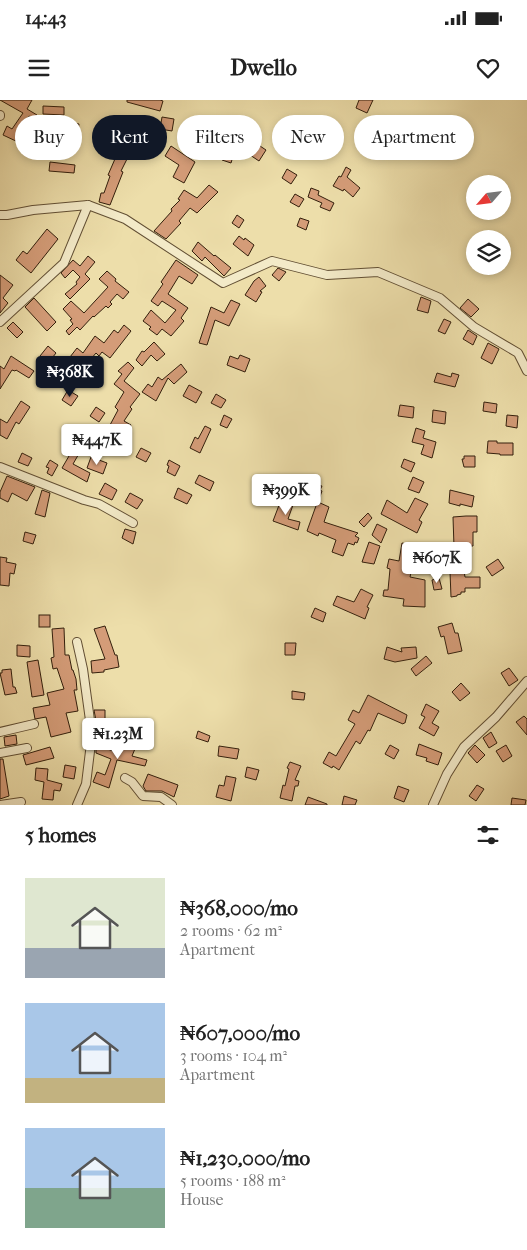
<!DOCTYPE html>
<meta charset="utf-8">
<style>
body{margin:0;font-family:"IM FELL French Canon",serif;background:#f2f2f2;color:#222;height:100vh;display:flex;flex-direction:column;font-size:19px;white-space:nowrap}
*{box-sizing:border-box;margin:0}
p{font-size:16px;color:#767676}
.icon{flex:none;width:28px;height:28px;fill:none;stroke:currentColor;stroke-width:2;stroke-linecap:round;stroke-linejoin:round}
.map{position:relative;height:705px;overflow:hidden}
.sheet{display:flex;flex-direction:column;background:#fff;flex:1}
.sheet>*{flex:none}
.top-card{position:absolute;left:15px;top:15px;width:498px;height:45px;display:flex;gap:10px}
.needle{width:32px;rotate:242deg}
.tools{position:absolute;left:466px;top:75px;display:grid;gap:10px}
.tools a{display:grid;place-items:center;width:45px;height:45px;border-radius:50%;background:#fff;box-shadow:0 2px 8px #0003;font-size:25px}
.price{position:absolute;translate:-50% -42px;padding:0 11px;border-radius:5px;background:#fff;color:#222;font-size:16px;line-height:32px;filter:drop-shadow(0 1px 2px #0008)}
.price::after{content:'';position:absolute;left:50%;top:30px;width:15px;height:11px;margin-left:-8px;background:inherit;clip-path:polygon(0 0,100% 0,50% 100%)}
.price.on{background:#111827;color:#fff}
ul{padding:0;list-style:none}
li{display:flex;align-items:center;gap:15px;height:125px;padding:0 25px}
li span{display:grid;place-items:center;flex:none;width:140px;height:100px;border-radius:0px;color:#555}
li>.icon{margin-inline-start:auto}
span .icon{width:60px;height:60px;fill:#fffc;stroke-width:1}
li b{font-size:21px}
h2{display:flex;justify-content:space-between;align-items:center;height:60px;padding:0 25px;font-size:21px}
.tag{padding:0 18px;border-radius:22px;background:#fff;box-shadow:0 2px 8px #0003;font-size:18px;line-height:45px}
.tag.on{background:#111827;color:#fff}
.status{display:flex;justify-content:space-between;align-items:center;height:35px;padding:0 25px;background:#fff;direction:ltr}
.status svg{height:14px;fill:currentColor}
header{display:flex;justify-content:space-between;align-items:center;height:65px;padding:0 25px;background:#fff;font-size:22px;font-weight:800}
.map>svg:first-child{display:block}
.building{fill:#d49c78;stroke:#331f0c}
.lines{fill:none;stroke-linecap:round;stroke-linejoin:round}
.street-casing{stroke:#624f34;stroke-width:10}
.street{stroke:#f3eac8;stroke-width:8}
</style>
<div class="status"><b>14:43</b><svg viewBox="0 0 49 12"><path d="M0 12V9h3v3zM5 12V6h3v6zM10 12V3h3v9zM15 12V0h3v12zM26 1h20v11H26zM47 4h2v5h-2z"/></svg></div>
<header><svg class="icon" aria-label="menu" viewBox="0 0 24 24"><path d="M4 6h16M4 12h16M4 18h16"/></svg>Dwello<svg class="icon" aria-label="heart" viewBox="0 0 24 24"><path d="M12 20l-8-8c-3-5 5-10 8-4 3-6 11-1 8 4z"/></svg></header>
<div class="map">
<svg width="527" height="705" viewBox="0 0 527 705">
<rect width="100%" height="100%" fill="#eddeaa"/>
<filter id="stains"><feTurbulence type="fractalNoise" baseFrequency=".004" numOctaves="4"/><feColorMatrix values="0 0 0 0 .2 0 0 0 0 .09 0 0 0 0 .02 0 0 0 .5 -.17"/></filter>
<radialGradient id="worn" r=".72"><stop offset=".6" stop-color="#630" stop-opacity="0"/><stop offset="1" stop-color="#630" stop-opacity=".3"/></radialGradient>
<g class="building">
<polygon points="0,0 32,0 27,9 37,15 34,19 29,16 19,32 22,33 18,42 3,35 7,26 12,29 23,13"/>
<polygon points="127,0 160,0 163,1 160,11 127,2"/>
<polygon points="359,0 373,0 367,13 356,8"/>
<polygon points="43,6 64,7 64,15 43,14"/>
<polygon points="162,17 174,19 172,31 160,29"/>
<polygon points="286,20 295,28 285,39 296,47 291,53 273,35"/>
<polygon points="69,22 79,24 78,32 68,30"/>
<polygon points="246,34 256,40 254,42 266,50 259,61 250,55 251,53 239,46"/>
<polygon points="227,41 237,43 231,63 222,60"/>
<polygon points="171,46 195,62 184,83 173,77 179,65 165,56"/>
<polygon points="118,52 128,57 121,71 123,72 110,105 99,102 101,93 104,93 110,76 108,75"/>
<polygon points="50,62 75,65 74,73 49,71"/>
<polygon points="346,67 351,70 347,77 360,88 353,97 344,89 343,91 333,86 339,76 341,77"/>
<polygon points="287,69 297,75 291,84 282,78"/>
<polygon points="209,85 218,92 197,113 190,108 179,121 181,123 166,139 154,131 172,111 171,109 180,100 178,99 184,90 197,98"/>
<polygon points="311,88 319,91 318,95 334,103 330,111 320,107 322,103 308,97"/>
<polygon points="295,94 304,99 299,107 290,102"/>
<polygon points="237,115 244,120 239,128 232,123"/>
<polygon points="300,118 309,121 306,130 297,126"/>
<polygon points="47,129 58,139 31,173 16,160 23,151 27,154"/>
<polygon points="239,136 244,140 245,138 254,145 248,156 233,144"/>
<polygon points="198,142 214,156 215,155 231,168 224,176 205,157 202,161 192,151"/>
<polygon points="88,156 95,162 85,174 90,179 70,199 65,194 77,184 76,182 80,177 73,170 65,178 61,173 73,160 80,166"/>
<polygon points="176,160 198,175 192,184 179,176 168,194 188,208 181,218 184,221 171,236 162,229 157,235 149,229 151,227 143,221 151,210 165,223 176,210 162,201 158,206 151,201 163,184 161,182"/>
<polygon points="278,168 286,172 279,181 272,175"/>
<polygon points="107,171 116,179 115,181 129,192 123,199 117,194 110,202 112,204 108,208 106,206 94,217 93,216 80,230 77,227 69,235 66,231 73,224 70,220 72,219 63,209 71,201 84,213 108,187 99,179"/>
<polygon points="0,175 13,185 3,198 8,203 0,213"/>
<polygon points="259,177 266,186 260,191 262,192 256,202 245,195 254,181"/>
<polygon points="421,197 431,201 428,213 417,210"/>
<polygon points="34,198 56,222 47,231 25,207"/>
<polygon points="468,199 479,209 471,217 460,208"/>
<polygon points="231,200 240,204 229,226 215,220 207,245 199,243 211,207 224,213"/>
<polygon points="444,219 451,222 445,234 438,231"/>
<polygon points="13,222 23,232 17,238 7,228"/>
<polygon points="124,225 131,231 110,258 102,252 99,256 96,253 81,271 84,272 77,285 67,279 77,263 70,257 77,248 83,253 95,236 104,243 114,230 118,233"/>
<polygon points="468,230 477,236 473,245 463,239"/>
<polygon points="154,242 165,254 157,261 151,255 142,266 136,260 142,251 144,252"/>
<polygon points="488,243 499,249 492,264 481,258"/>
<polygon points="48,246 56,253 49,262 40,256"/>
<polygon points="240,255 250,259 245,272 227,265 230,256 238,259"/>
<polygon points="11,256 34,271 29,278 16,270 15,271 12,270 0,289 0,266 4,269"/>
<polygon points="128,262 134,268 124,281 140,294 130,307 132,309 124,321 131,325 126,334 110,325 118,310 115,307 124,292 114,284 122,274 118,271"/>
<polygon points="181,264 187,272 174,284 168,278 156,301 142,292 148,284 152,287 158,277 162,280"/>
<polygon points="437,273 451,277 452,273 459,275 455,287 434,282"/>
<polygon points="189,285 202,292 196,303 183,296"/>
<polygon points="68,290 78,296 71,306 62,300"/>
<polygon points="216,294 226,300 221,308 211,303"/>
<polygon points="21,301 30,307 19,324 16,322 7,339 0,335 0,319 7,323"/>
<polygon points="484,302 497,304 496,313 483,311"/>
<polygon points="400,305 414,307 413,318 398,316"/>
<polygon points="96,307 105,313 99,322 90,316"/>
<polygon points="433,310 446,312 445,324 432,322"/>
<polygon points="224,315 232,319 227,328 220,325"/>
<polygon points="507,315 518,316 517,328 506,326"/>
<polygon points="205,326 211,329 200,353 190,348 195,337 198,339"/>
<polygon points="416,328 425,331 423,338 436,342 432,358 421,354 424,345 412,342"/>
<polygon points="79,331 88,338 73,364 90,373 87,382 62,368 69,356 63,353"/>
<polygon points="488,341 497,341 497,343 513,343 513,355 500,355 500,354 487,353"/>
<polygon points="141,348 151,353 146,362 136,357"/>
<polygon points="22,353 32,358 28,366 18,362"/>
<polygon points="464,356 475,356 475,367 464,367 462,359 464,359"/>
<polygon points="91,357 107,363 103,374 87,368"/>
<polygon points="404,359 415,363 411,372 401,367"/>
<polygon points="50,360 58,365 52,376 47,373 49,368 46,367"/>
<polygon points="169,360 180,366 175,376 167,372 169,366 167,365"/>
<polygon points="199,375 214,382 210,391 195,383"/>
<polygon points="7,376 35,387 27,401 12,393 8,402 0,398 0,392"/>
<polygon points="413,377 424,382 419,393 408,389"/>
<polygon points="105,383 117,390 112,400 99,394"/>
<polygon points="317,385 322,386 320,390 322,391 318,402 329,407 324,422 358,433 355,436 359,438 357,443 355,442 354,445 348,443 343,456 332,452 336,440 319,433 318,436 307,431 317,403 297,398 300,386 315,389"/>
<polygon points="178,388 192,395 187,404 174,398"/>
<polygon points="42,390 50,393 45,417 35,414"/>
<polygon points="450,390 474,396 472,407 460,404 460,406 449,403"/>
<polygon points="130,393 143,400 137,409 125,402"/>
<polygon points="415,398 428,404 419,420 422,422 417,433 381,414 387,400 407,413"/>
<polygon points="281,400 293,405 288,419 300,422 298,430 273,421"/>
<polygon points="368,413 372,418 364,427 359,422"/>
<polygon points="466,416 477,416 477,432 473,432 473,446 454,447 453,417"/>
<polygon points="377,424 387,429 381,443 372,435"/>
<polygon points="125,429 136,432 133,444 122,438"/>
<polygon points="25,432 36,435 33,444 23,441"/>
<polygon points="369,442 380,446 374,464 362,462"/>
<polygon points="402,443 412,445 409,464 413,464 410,477 425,480 425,507 403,506 404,499 383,496 384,490 388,490 390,469 387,468 389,459 399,461"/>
<polygon points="0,457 7,458 6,462 16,464 14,474 10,473 9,486 0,485"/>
<polygon points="498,459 504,468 492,476 486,467"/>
<polygon points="464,471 465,477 480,477 480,488 465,488 465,492 461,492 461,494 457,495 457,496 451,497 450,472"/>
<polygon points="439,478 442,489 434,490 432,480"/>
<polygon points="361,489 373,495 367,507 369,508 365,519 333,505 337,496 354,502"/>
<polygon points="315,508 326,513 323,522 311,517"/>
<rect x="39" y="515" width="11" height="12"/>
<polygon points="452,523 455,533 458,533 462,551 448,554 444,536 441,537 438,527"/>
<polygon points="105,526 115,555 117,555 119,567 104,570 104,572 92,573 91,561 105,559 94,529"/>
<polygon points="64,528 65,555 69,555 72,570 73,570 76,579 77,590 74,590 78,611 66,613 71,632 51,637 46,617 35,619 33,608 50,605 47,593 64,589 57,568 53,569 51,558 54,557 52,529"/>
<polygon points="285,543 296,543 295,555 285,555"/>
<polygon points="17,545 30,546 30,557 17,556"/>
<polygon points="387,547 402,552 401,548 416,547 417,558 395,562 384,559"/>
<polygon points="426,556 432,563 416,576 411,569"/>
<polygon points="38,560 44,595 32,597 27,562"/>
<polygon points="509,568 518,580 509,586 501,573"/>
<polygon points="11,569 13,587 15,587 17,593 5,595 0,573 2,573 2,570"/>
<polygon points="461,583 470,593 460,601 452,592"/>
<polygon points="292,591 305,593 304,600 292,599"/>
<polygon points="368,595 407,615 405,623 404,623 403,624 378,613 370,631 368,630 360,644 356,641 339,670 333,666 332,668 323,663 329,652 336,656 355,624 348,620 353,610 359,613"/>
<polygon points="426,604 439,611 432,623 439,627 434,636 419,628 425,617 421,615"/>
<polygon points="94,610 105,610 105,622 96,621"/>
<polygon points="524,616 527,619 527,635 516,622"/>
<polygon points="198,631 210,636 208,642 196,638"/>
<polygon points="491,632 497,643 489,648 483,638"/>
<polygon points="128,634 139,639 132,656 147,660 145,666 117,660 109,688 93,682 97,672 105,675 111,659 96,653 96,645 119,653"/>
<polygon points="16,635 17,644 5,646 4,637"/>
<polygon points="419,644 442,653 438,665 426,661 427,658 416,655"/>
<polygon points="390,645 399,650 394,659 385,654"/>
<polygon points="475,645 485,655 477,663 468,653"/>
<polygon points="506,645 512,656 503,662 496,651"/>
<polygon points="219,646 239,649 237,659 218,656"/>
<polygon points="50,647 54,658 26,665 23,655"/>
<polygon points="0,659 3,659 9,696 0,699"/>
<polygon points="290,662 301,666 295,680 299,681 298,686 295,686 292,701 280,698 283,685 285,686 289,669 287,668"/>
<polygon points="65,665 76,667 74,679 63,677"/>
<polygon points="247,667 259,670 256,680 245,677"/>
<polygon points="36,668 48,669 47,680 62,684 60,691 54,690 53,700 42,699 44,682 35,680"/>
<polygon points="148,674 178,685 174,697 162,691 146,691 143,686"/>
<polygon points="226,676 236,678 231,701 216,697 219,685 224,686"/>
<polygon points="477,685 484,689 476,701 469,696"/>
<polygon points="398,686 409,690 404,702 394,698"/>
<polygon points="344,696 357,700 355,705 342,705"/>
<polygon points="308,697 327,704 327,705 305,705"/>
<polygon points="512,698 526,700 525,705 511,705"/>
</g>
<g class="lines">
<defs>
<g id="street">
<polyline points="0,16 0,15"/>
<polyline points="0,115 7,115 33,110 88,105 125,119 223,183 272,161 327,175 378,172 440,198 474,227 518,253 527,271"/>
<polyline points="0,222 64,163 88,105"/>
<polyline points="0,367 84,400 99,404 133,423"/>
<polyline points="77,542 83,569 92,635 86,684 77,705"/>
<polyline points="0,632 34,624"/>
<polyline points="0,653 27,648"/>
<polyline points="125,678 132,682 143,696 161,697 172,705"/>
<polyline points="0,705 21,702"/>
<polyline points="433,705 447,674 464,647 496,617 527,581"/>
</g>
</defs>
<use href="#street" class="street-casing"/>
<use href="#street" class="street"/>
</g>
<rect width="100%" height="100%" filter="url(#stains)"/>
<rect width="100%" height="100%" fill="url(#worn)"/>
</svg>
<div class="tools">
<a><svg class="needle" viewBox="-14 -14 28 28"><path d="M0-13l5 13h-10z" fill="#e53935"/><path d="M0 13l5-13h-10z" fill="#767676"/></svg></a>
<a><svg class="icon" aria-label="layers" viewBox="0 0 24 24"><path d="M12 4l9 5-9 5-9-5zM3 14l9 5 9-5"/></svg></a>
</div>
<b class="price on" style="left:70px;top:298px">₦368K</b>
<b class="price" style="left:97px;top:366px">₦447K</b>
<b class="price" style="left:286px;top:416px">₦399K</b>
<b class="price" style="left:437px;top:484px">₦607K</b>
<b class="price" style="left:118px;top:660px">₦1.23M</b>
<div class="top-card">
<a class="tag">Buy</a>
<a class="tag on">Rent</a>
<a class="tag">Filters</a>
<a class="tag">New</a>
<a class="tag">Apartment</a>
</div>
</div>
<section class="sheet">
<h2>5 homes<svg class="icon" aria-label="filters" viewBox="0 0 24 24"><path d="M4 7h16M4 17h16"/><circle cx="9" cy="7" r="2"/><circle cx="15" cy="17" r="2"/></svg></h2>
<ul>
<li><span style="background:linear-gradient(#dfe7d0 70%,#9aa5b1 0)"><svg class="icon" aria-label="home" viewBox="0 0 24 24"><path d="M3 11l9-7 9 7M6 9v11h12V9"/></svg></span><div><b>₦368,000/mo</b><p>2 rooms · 62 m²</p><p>Apartment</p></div></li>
<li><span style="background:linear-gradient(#a9c7e8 75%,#c2b280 0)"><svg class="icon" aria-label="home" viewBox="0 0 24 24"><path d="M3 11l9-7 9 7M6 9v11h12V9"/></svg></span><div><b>₦607,000/mo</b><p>3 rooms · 104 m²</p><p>Apartment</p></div></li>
<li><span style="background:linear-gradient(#a9c7e8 60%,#7fa58c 0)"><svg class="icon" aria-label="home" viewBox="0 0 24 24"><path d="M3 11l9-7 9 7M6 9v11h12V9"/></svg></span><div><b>₦1,230,000/mo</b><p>5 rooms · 188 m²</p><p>House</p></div></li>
</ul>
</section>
